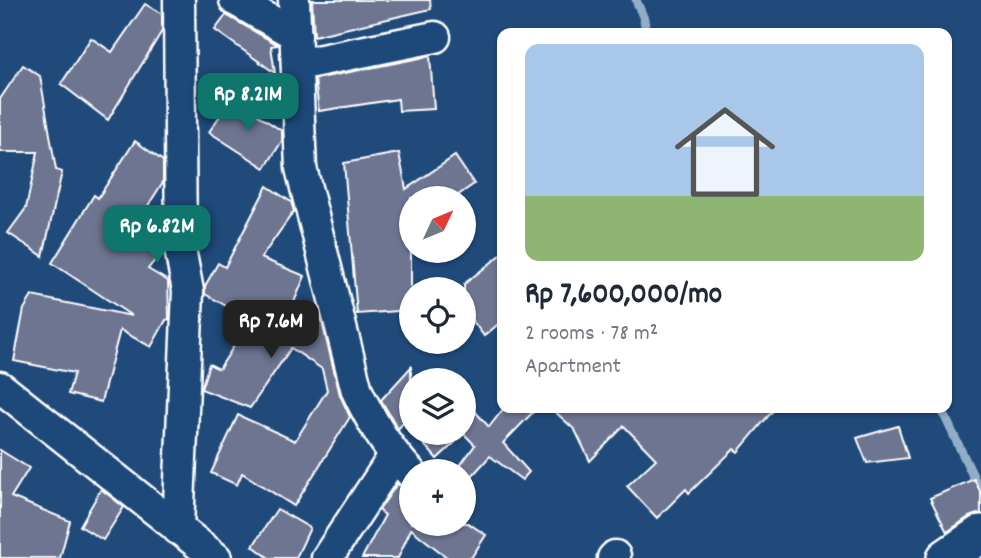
<!DOCTYPE html>
<meta charset="utf-8">
<style>
body{margin:0;font-family:Dekko,sans-serif;background:#f2f2f3;color:#1f2937;height:100vh;display:flex;flex-direction:column;font-size:26px;white-space:nowrap}
*{box-sizing:border-box;margin:0}
p{font-size:23px;color:#747a83}
.icon{flex:none;width:38px;height:38px;fill:none;stroke:currentColor;stroke-width:2;stroke-linecap:round;stroke-linejoin:round}
.map{position:relative;flex:1;overflow:hidden}
.details{position:absolute;left:497px;top:28px;width:455px;height:385px;display:flex;flex-direction:column;background:#fff;border-radius:14px;box-shadow:0 2px 5px #0004}
.details>*{flex:none}
.needle{width:46px;rotate:46deg}
.tools{position:absolute;left:399px;top:186px;display:grid;gap:14px}
.tools a{display:grid;place-items:center;width:77px;height:77px;border-radius:50%;background:#fff;box-shadow:0 2px 5px #0004;font-size:35px}
.price{position:absolute;translate:-50% -60px;padding:0 16px;border-radius:14px;background:#0f766e;color:#fff;font-size:23px;line-height:46px;filter:drop-shadow(0 2px 4px #0008)}
.price::after{content:'';position:absolute;left:50%;top:42px;width:21px;height:16px;margin-left:-10px;background:inherit;clip-path:polygon(0 0,100% 0,50% 100%)}
.price.active{background:#222;color:#fff}
ul{padding:0;list-style:none}
li{display:grid;align-content:center;gap:14px;height:371px;padding:0 28px}
li+li{border-top:2px solid #e0e1e3}
li span{display:grid;place-items:center;height:217px;border-radius:14px;color:#555}
li>.icon{margin-inline-start:auto}
span .icon{width:126px;height:126px;fill:#fffc;stroke-width:1}
li b{font-size:30px}
.map>svg:first-child{display:block}
.lines{fill:none;stroke-linecap:round;stroke-linejoin:round}
.stream{stroke:#91adc8;stroke-width:9}
.building{fill:#6d7491;stroke:#fff;stroke-width:2}
.minor-casing{stroke:#fff;stroke-width:35}
.tertiary-casing{stroke:#fff;stroke-width:42}
.minor{stroke:#1f4a7a;stroke-width:30}
.tertiary{stroke:#1f4a7a;stroke-width:37}
</style>
<div class="map">
<svg width="981" height="558" viewBox="0 0 981 558">
<rect width="100%" height="100%" fill="#1f4a7a"/>
<filter id="ink" filterUnits="userSpaceOnUse"><feTurbulence type="fractalNoise" baseFrequency=".0143" numOctaves="2"/><feDisplacementMap in="SourceGraphic" scale="14" xChannelSelector="R" yChannelSelector="G"/><feConvolveMatrix kernelMatrix="1 2 1 2 8 2 1 2 1" color-interpolation-filters="sRGB"/></filter>
<g filter="url(#ink)">
<g class="lines">
<g class="stream">
<polyline points="636,0 644,19 646,33"/>
<polyline points="941,408 981,493"/>
</g>
</g>
<g class="building">
<polygon points="312,0 430,0 431,9 314,36"/>
<polygon points="145,4 162,14 162,31 108,120 61,84 91,38 112,52"/>
<polygon points="226,15 278,45 271,46 275,73 215,30"/>
<polygon points="430,56 434,109 399,111 398,99 319,111 315,79"/>
<polygon points="23,65 40,76 56,170 62,172 43,256 8,233 26,208 38,152 0,152 0,99"/>
<polygon points="232,98 282,131 282,141 265,168 209,132"/>
<polygon points="135,141 163,161 163,182 137,223 163,244 163,250 148,269 168,281 169,319 166,320 151,347 120,330 101,402 68,394 74,373 14,361 24,309 32,296 132,316 52,263 94,195 98,198"/>
<polygon points="399,153 406,189 455,156 474,184 454,198 411,198 411,310 357,314 344,163"/>
<polygon points="267,186 291,202 294,211 261,258 305,276 294,302 319,310 340,395 350,417 294,506 242,473 237,485 211,473 238,415 295,441 327,390 322,369 291,348 250,408 201,389 209,364 219,369 251,320 205,294 205,286 218,263 225,267"/>
<polygon points="502,254 502,321 484,336 464,309 464,284"/>
<polygon points="411,367 411,414 398,429 381,400"/>
<polygon points="464,399 489,427 504,408 537,408 503,443 529,472 522,480 490,456 471,477 459,467 475,445 464,434 437,459 413,432 464,432"/>
<polygon points="551,408 775,408 738,452 734,449 689,493 686,489 657,518 627,486 656,459 624,426 590,461 575,430"/>
<polygon points="898,426 908,458 867,463 857,438"/>
<polygon points="0,450 29,468 11,497 70,521 60,558 0,558"/>
<polygon points="974,479 981,493 981,513 969,517 947,532 930,498"/>
<polygon points="397,484 411,490 411,523 468,523 486,535 471,558 448,558 411,529 398,558 362,558 385,515 379,510"/>
<polygon points="101,489 124,507 103,540 80,526"/>
<polygon points="277,509 310,528 296,558 269,558 253,546"/>
</g>
<g class="lines">
<defs>
<g id="minor">
<polyline points="235,0 296,35"/>
<path d="M 294,0 L 301,168 L 357,391 C 371,421 387,449 411,473"/>
<polyline points="297,65 435,37"/>
<polyline points="0,387 216,558"/>
<polyline points="178,529 188,291 181,254 179,0"/>
<polyline points="327,558 394,456"/>
<polyline points="613,558 615,556"/>
</g>
<polyline id="tertiary" points="946,558 981,534"/>
</defs>
<use href="#minor" class="minor-casing"/>
<use href="#tertiary" class="tertiary-casing"/>
<use href="#minor" class="minor"/>
<use href="#tertiary" class="tertiary"/>
</g>
</g>
</svg>
<div class="tools">
<a><svg class="needle" viewBox="-14 -14 28 28"><path d="M0-13l5 13h-10z" fill="#e53935"/><path d="M0 13l5-13h-10z" fill="#747a83"/></svg></a>
<a><svg class="icon" aria-label="locate" viewBox="0 0 24 24"><circle cx="12" cy="12" r="6"/><path d="M12 2v4M12 18v4M2 12h4M18 12h4"/></svg></a>
<a><svg class="icon" aria-label="layers" viewBox="0 0 24 24"><path d="M12 4l9 5-9 5-9-5zM3 14l9 5 9-5"/></svg></a>
<a>+</a>
</div>
<b class="price" style="left:248px;top:133px">Rp 8.21M</b>
<b class="price" style="left:157px;top:265px">Rp 6.82M</b>
<b class="price active" style="left:271px;top:360px">Rp 7.6M</b>
<section class="details">
<ul>
<li><span style="background:linear-gradient(#a9c7e8 70%,#8fb573 0)"><svg class="icon" aria-label="home" viewBox="0 0 24 24"><path d="M3 11l9-7 9 7M6 9v11h12V9"/></svg></span><div><b>Rp 7,600,000/mo</b><p>2 rooms · 78 m²</p><p>Apartment</p></div></li>
</ul>
</section>
</div>
